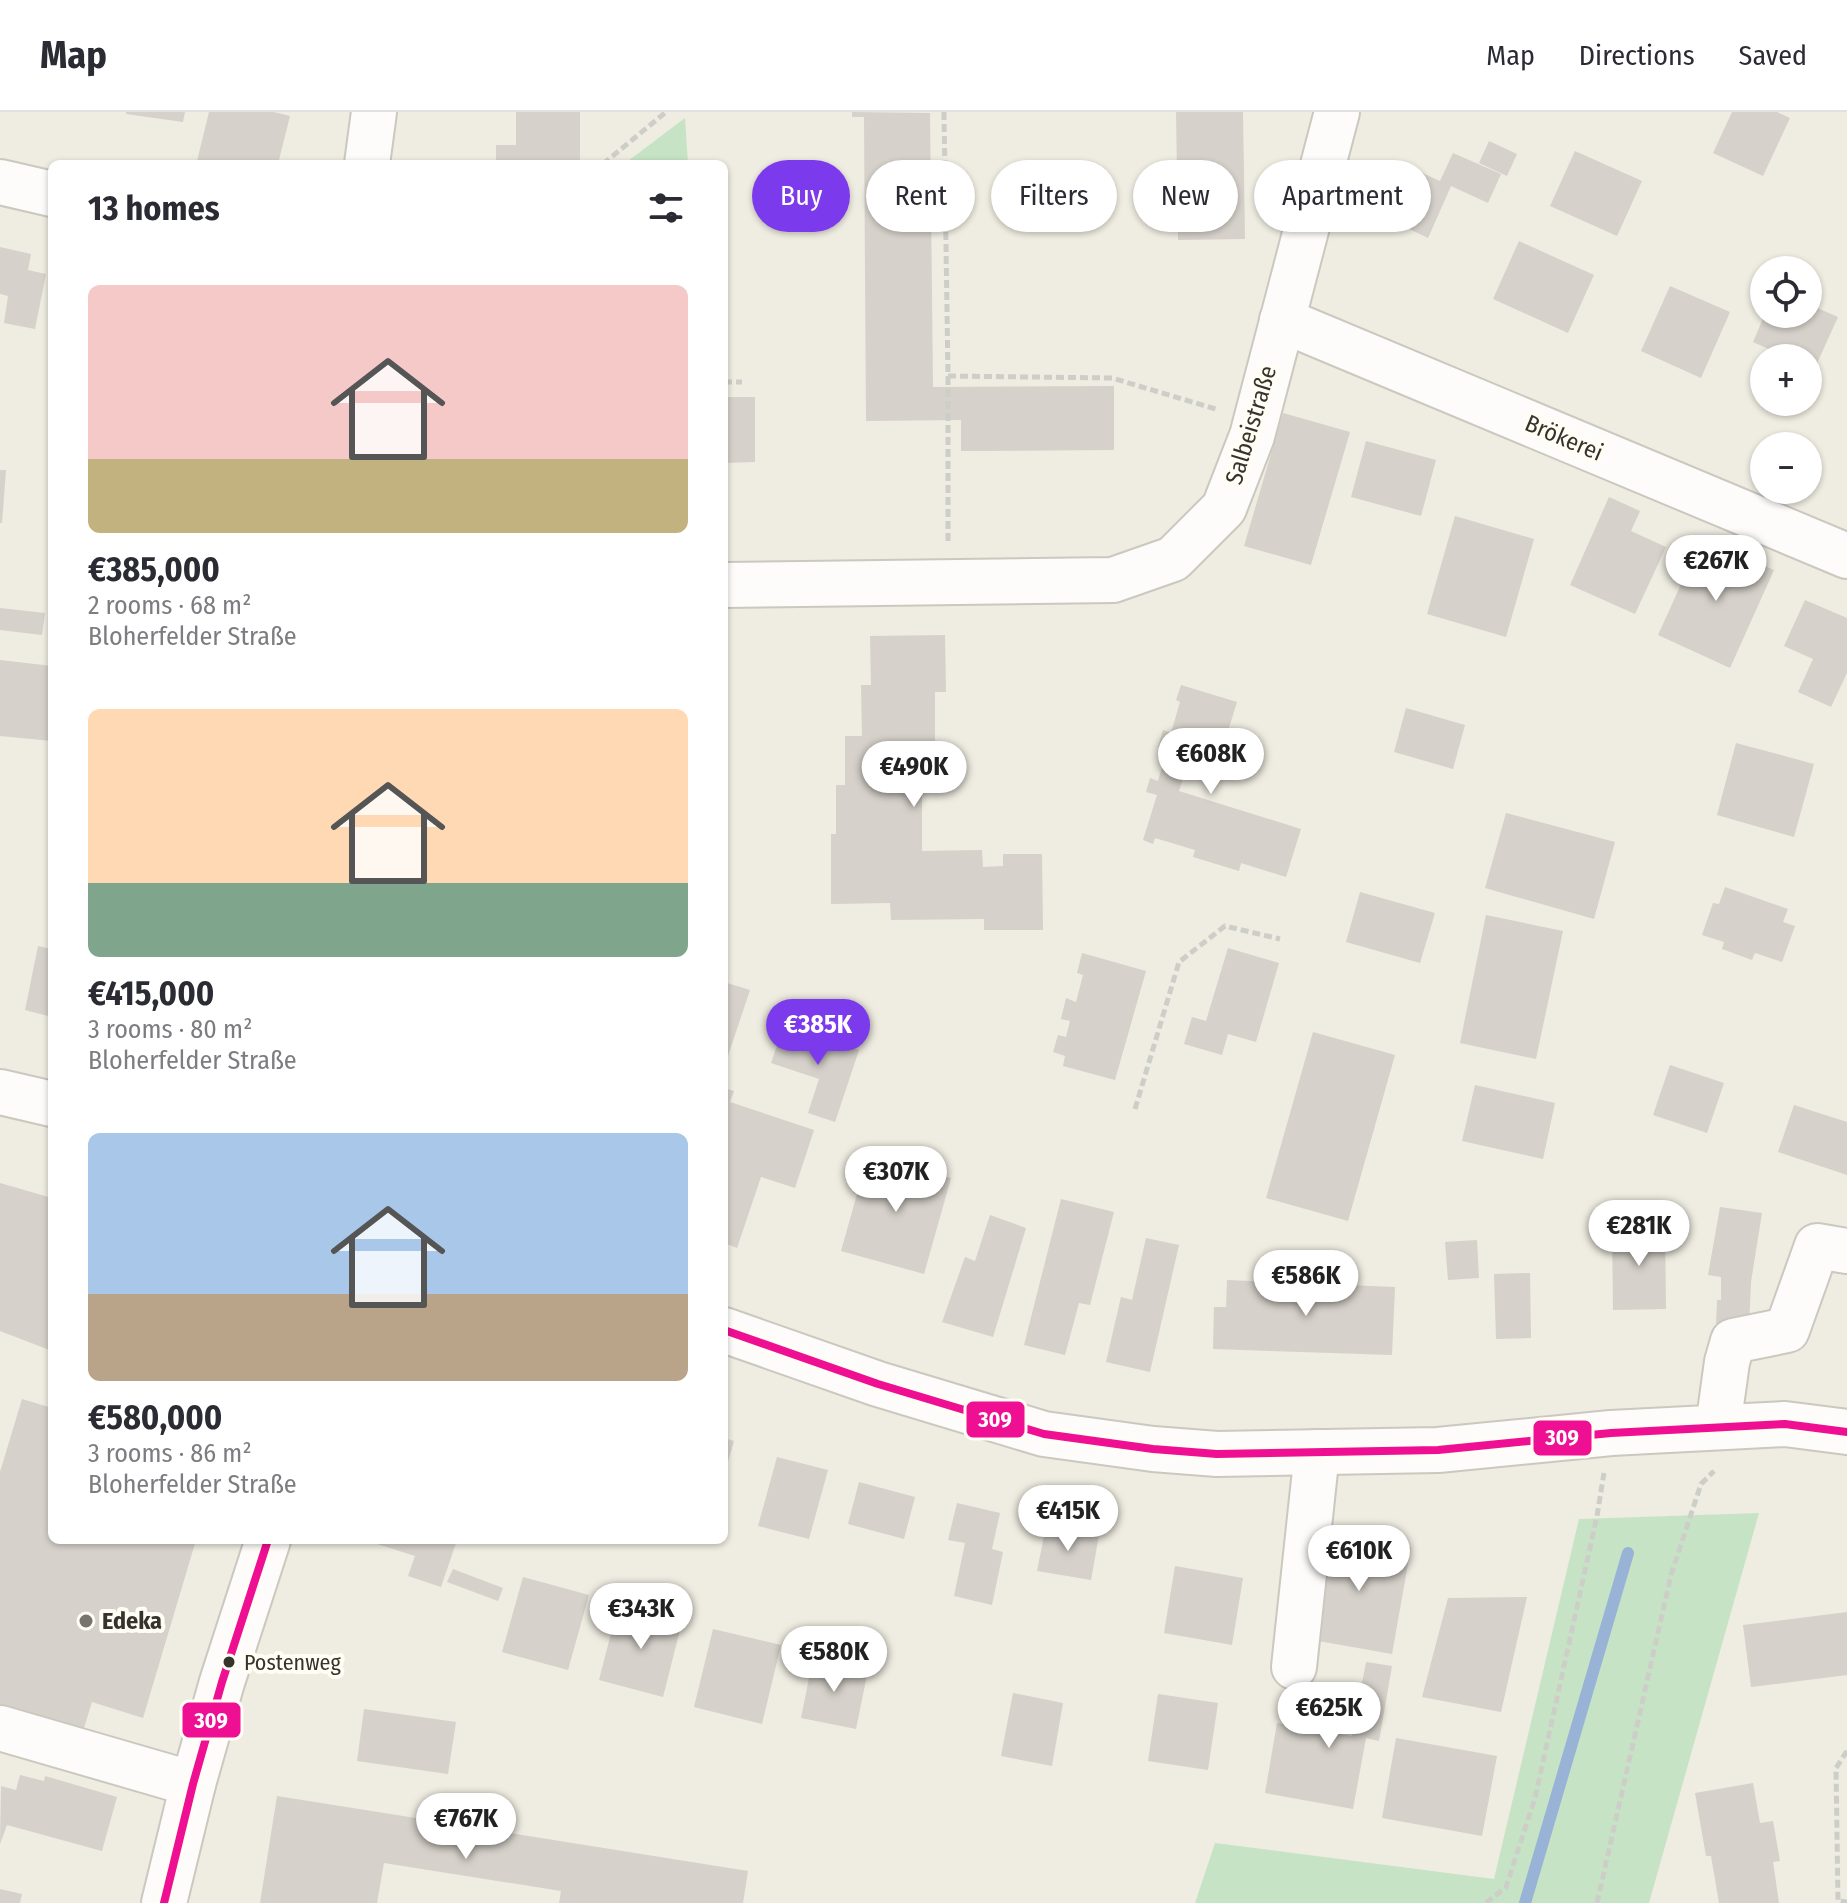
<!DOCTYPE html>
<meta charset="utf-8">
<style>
body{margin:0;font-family:"Fira Sans Condensed",sans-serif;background:#f2f2f3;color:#2b2b33;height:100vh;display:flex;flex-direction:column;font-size:30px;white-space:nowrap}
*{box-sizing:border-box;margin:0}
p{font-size:26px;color:#7c7c81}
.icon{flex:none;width:44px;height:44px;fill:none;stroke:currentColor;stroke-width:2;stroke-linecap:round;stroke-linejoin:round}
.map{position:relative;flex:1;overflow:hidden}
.panel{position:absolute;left:48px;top:48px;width:680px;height:1384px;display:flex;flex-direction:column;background:#fff;border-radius:12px;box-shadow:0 2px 6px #0004}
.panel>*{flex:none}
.top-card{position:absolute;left:752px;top:48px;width:760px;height:72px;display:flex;gap:16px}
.fabs{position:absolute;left:1750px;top:144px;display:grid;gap:16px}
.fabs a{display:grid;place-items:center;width:72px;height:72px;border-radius:50%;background:#fff;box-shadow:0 2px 6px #0004;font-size:40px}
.price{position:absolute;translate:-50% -68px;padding:0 18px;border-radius:28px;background:#fff;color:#222;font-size:26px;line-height:52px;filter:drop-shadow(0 2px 4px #0008)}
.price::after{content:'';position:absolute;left:50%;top:48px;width:24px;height:18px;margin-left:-12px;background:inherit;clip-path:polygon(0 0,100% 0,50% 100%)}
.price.active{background:#7c3aed;color:#fff}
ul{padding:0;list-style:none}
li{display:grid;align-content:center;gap:16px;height:424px;padding:0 40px}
li span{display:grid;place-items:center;height:248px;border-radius:12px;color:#555}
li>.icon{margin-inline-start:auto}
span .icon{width:144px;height:144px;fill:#fffc;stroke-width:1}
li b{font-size:34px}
h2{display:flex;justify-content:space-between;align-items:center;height:96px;padding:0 40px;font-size:34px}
.chip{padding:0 28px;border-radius:36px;background:#fff;box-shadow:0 2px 6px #0004;font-size:28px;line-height:72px}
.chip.active{background:#7c3aed;color:#fff}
header{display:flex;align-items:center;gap:48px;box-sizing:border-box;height:112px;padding:0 40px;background:#fff;border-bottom:2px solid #e1e1e2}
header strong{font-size:38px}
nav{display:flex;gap:44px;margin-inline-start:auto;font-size:28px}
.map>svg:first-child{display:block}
.green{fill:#c6e4c5}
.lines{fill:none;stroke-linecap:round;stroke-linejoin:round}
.stream{stroke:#98b3d6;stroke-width:12}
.building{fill:#d6d1ca}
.minor-casing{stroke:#cac8bf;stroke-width:48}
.path{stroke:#cecec9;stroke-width:5;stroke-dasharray:8 4;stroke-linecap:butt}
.minor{stroke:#fdfcfa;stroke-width:44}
.bus-1-casing{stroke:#fffdf4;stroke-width:14}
.bus-1{stroke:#ee0f93;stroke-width:8}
.poi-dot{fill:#76746b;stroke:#fffdf4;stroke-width:3}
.bus-dot{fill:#35332b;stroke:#fffdf4;stroke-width:3}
.labels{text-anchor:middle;stroke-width:8;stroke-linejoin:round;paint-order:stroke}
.bus-label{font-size:22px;fill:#35332b;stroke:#fffdf4;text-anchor:start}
.street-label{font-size:24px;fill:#35332b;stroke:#fffdf4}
.poi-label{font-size:24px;font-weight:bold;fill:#35332b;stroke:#fffdf4;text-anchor:start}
.line-badge{stroke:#fffdf4;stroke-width:3}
.badge-label{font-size:22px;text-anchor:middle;font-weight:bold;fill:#fff}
</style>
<header>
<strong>Map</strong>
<nav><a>Map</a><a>Directions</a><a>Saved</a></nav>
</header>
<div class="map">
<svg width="1847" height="1791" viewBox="0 0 1847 1791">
<rect width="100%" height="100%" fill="#efece1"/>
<g class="green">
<polygon points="685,6 688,52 624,52"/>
<polygon points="1759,1401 1649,1791 1195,1791 1215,1731 1494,1767 1579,1407"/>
</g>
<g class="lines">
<polyline class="stream" points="1525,1791 1628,1441"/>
</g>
<g class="building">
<polygon points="126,0 185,0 183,10 126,2"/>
<polygon points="209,0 274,0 290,4 278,52 208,52 197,49"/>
<polygon points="516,0 580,0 580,52 496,52 496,33 516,33"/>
<polygon points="852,0 930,1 933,275 1114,274 1114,338 961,339 961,308 866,309 864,5 852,5"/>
<polygon points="1176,0 1243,0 1245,127 1178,128"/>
<polygon points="1732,0 1777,0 1790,6 1763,64 1713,41"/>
<polygon points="1489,29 1517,42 1507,64 1479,51"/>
<polygon points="1575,39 1642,69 1617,124 1550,94"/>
<polygon points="1453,41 1501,62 1488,91 1451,74 1428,126 1386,106 1409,55 1440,69"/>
<polygon points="1519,129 1594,163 1568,221 1493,187"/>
<polygon points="0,135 31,142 28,158 46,162 35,217 4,211 8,184 0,182"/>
<polygon points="1670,174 1730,200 1701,266 1641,239"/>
<polygon points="1808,192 1838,205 1814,258 1808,255 1808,246 1788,246 1753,230 1765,202 1808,202"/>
<polygon points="724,285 755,285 755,350 724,351"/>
<polygon points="1283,301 1350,320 1311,453 1244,434"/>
<polygon points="1366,329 1436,348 1421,404 1351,385"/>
<polygon points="0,358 6,358 2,411 0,411"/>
<polygon points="1609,385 1640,399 1631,419 1666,435 1635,502 1570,473"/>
<polygon points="1455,404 1534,427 1506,525 1427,502"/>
<polygon points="1702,426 1774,458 1730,556 1658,523"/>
<polygon points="1805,488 1847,506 1847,561 1831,595 1798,580 1813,547 1784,534"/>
<polygon points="0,496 45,501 42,523 0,518"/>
<polygon points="945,523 946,580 935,580 935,629 911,629 911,666 922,665 922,739 982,738 983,755 1003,754 1003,742 1042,742 1043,818 984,818 984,807 891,808 890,791 831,792 831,722 836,722 836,673 845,673 845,624 862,624 861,573 871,573 870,524"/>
<polygon points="0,548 52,554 52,629 0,624"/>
<polygon points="1181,573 1237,590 1216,658 1188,650 1179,679 1301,717 1286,765 1241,751 1239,759 1193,745 1195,738 1155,726 1153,732 1143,728 1157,683 1146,680 1150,666 1158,669 1167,638 1158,635 1163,618 1171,621 1180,590 1176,588"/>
<polygon points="1406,596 1465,613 1453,657 1394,640"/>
<polygon points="1736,631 1814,652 1794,725 1717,703"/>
<polygon points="1506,701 1615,730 1594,807 1485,776"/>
<polygon points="1725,775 1788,797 1783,810 1795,814 1782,850 1755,841 1752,848 1722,837 1724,830 1702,823 1713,791 1719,792"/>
<polygon points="1360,780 1435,801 1420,851 1346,830"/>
<polygon points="1486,803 1563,819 1536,947 1460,931"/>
<polygon points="38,834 52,837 52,905 25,898"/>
<polygon points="1228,836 1279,851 1256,930 1228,922 1222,943 1184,932 1192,905 1206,909"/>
<polygon points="1082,841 1146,859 1115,968 1063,954 1065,944 1053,940 1058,923 1066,925 1070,909 1061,907 1066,886 1076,890 1083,863 1077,861"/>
<polygon points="724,870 750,878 728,944 724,942"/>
<polygon points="784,913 859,938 835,1010 808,1001 819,967 771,951"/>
<polygon points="1313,920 1395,943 1348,1109 1266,1086"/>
<polygon points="1670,953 1724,971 1707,1021 1653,1003"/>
<polygon points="1475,973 1555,991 1543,1047 1462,1029"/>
<polygon points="724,976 734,979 730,990 814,1018 795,1076 761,1065 737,1136 724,1131"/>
<polygon points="1794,993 1847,1010 1847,1063 1778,1040"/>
<polygon points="868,1043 951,1066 924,1162 841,1139"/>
<polygon points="0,1071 52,1086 52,1239 0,1219"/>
<polygon points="1061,1087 1114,1100 1090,1193 1079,1191 1065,1243 1024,1233"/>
<polygon points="1720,1095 1762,1101 1751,1170 1749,1216 1716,1215 1717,1188 1721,1188 1721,1165 1708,1163"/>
<polygon points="990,1103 1026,1116 993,1225 942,1210 965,1145 975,1149"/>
<polygon points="1665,1114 1666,1197 1613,1198 1612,1115"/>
<polygon points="1146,1126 1179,1133 1150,1260 1106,1250 1121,1185 1132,1188"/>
<polygon points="1477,1128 1479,1166 1448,1168 1445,1130"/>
<polygon points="1530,1161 1531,1226 1496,1227 1494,1162"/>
<polygon points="1227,1168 1395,1175 1392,1243 1213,1237 1214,1195 1226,1195"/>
<polygon points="22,1287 52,1296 52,1428 196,1428 143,1606 92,1590 83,1619 0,1595 0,1360"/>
<polygon points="724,1326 734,1329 725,1360 724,1360"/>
<polygon points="777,1345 828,1358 809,1427 758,1414"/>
<polygon points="859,1370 915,1385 904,1427 848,1412"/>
<polygon points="957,1391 1000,1401 992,1437 1003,1440 992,1493 954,1484 965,1431 948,1428"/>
<polygon points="1046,1414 1099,1423 1091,1468 1037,1459"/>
<polygon points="1326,1420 1411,1435 1392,1542 1307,1527"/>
<polygon points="457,1428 441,1475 408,1464 415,1444 368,1429"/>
<polygon points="1175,1454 1243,1466 1232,1533 1164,1521"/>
<polygon points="453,1457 503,1476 498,1489 447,1470"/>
<polygon points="523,1465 589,1483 568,1558 502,1540"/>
<polygon points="1527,1485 1501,1600 1422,1585 1448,1486"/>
<polygon points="618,1494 682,1510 663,1585 599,1568"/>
<polygon points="1847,1500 1847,1563 1751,1575 1743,1513"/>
<polygon points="713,1517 781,1533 762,1612 694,1595"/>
<polygon points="813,1546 868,1558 856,1617 801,1606"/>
<polygon points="1366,1550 1392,1554 1379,1629 1366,1626 1353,1697 1265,1681 1277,1611 1352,1624"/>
<polygon points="1013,1581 1063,1591 1052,1654 1001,1644"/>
<polygon points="1158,1582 1218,1591 1208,1658 1148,1649"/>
<polygon points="364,1597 456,1610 448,1662 357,1649"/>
<polygon points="1396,1626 1497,1644 1482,1724 1382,1706"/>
<polygon points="20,1663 44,1669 45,1664 117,1685 102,1739 7,1713 0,1732 1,1674 16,1678"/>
<polygon points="1753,1671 1760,1711 1773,1709 1780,1749 1773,1750 1779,1791 1719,1791 1711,1744 1706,1744 1695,1681"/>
<polygon points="277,1684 748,1759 743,1791 559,1791 561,1779 384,1751 377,1791 260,1791"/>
<polygon points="0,1777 22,1782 20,1791 0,1791"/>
</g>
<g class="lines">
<defs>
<g id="minor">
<polyline points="367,52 374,0"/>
<polyline points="0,70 52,82"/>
<polyline points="1282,208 1847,444"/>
<polyline points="724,473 1113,468 1173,447 1224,396 1252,324 1337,0"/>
<polyline points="0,980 52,992"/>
<polyline points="724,1218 878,1272 1044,1322 1153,1337 1217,1342 1438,1338 1611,1321 1785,1312 1847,1320"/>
<polyline points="1718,1315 1727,1250 1733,1229 1787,1218 1817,1134 1847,1139"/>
<polyline points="1294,1555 1317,1340"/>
<polyline points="0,1616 193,1672"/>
<polyline points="164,1791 193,1672 222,1570 268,1428"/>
</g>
</defs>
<use href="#minor" class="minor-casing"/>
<g class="path">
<polyline points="944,0 948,264 1112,266 1219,298"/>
<polyline points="603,52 666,0"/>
<polyline points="724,270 742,270"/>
<polyline points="948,429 948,264"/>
<polyline points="1135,997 1179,850 1225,814 1280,827"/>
<polyline points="1847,1639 1836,1656 1838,1789 1847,1790"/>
<polyline points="1486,1791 1506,1775 1535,1686 1597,1404 1604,1361"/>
<polyline points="1597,1791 1671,1463 1701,1372 1714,1359"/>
</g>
<use href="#minor" class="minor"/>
<defs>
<g id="bus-1">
<polyline points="724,1218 878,1272 1044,1322 1153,1337 1217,1342 1438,1338 1611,1321 1785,1312 1847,1320"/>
<polyline points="164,1791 193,1672 222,1570 268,1428"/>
</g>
</defs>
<use href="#bus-1" class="bus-1-casing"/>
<use href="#bus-1" class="bus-1"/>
</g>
<circle class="poi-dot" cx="86" cy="1509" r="8"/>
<circle class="bus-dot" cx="229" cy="1550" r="7"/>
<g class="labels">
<g class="bus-label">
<text x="244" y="1558">Postenweg</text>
</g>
<g class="street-label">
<text transform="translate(1251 313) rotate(-73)" y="8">Salbeistraße</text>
<text transform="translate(1564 326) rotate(23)" y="8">Brökerei</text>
</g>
<g class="poi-label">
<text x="102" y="1517">Edeka</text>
</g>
</g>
<g class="line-badge">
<rect x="965" y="1288" width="61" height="39" rx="8" fill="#ee0f93"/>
<rect x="1532" y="1307" width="61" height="38" rx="8" fill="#ee0f93"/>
<rect x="181" y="1589" width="61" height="38" rx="8" fill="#ee0f93"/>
</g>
<g class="badge-label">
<text x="995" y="1315">309</text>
<text x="1562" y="1333">309</text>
<text x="211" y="1616">309</text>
</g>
</svg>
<div class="fabs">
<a><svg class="icon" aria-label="locate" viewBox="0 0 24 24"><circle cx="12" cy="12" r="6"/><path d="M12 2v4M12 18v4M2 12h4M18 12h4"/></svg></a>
<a>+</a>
<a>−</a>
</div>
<b class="price" style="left:1716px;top:491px">€267K</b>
<b class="price" style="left:1211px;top:684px">€608K</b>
<b class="price" style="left:914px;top:697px">€490K</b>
<b class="price active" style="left:818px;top:955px">€385K</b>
<b class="price" style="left:896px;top:1102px">€307K</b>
<b class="price" style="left:1639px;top:1156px">€281K</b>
<b class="price" style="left:1306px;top:1206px">€586K</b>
<b class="price" style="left:1068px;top:1441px">€415K</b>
<b class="price" style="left:1359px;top:1481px">€610K</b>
<b class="price" style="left:641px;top:1539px">€343K</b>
<b class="price" style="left:834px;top:1582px">€580K</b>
<b class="price" style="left:1329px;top:1638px">€625K</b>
<b class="price" style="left:466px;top:1749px">€767K</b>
<div class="top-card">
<a class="chip active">Buy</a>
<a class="chip">Rent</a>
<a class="chip">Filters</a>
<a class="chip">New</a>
<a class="chip">Apartment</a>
</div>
<section class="panel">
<h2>13 homes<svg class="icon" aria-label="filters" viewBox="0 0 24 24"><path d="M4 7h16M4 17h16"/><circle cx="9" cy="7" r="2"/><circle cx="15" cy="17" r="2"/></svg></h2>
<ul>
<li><span style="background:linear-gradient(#f6c9c9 70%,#c2b280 0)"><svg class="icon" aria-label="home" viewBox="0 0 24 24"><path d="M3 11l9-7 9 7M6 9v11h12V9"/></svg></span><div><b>€385,000</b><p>2 rooms · 68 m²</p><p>Bloherfelder Straße</p></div></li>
<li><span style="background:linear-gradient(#ffd9b3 70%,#7fa58c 0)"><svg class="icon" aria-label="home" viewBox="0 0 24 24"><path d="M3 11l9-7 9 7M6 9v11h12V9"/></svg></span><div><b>€415,000</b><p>3 rooms · 80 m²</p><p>Bloherfelder Straße</p></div></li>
<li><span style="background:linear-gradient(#a9c7e8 65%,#b9a48a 0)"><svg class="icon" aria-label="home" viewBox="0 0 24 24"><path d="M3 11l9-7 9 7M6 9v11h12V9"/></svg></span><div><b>€580,000</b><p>3 rooms · 86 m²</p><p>Bloherfelder Straße</p></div></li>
</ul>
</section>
</div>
